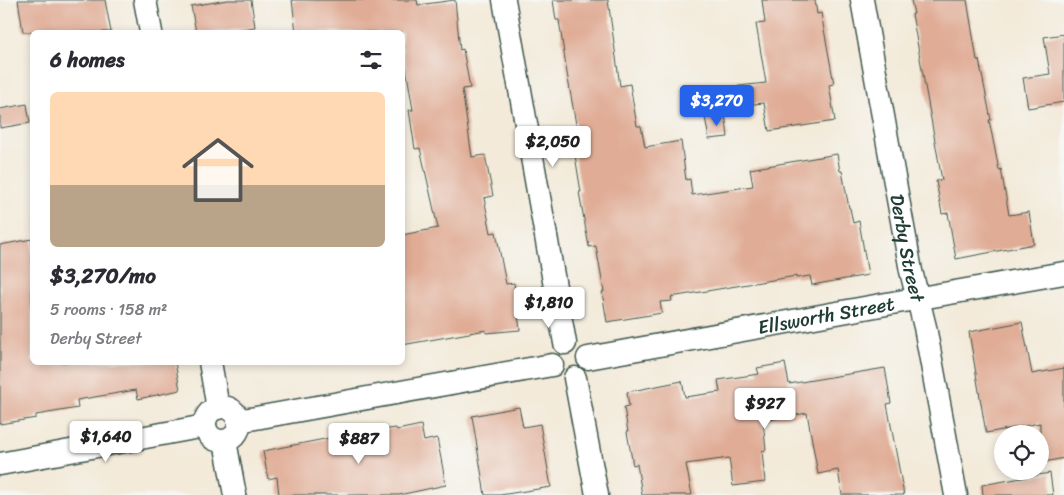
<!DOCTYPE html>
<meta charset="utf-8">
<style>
body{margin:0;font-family:Sriracha,sans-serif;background:#f2f2f3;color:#2b2b33;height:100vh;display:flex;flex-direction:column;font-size:19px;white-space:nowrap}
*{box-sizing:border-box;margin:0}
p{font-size:16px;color:#7c7c81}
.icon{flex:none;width:28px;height:28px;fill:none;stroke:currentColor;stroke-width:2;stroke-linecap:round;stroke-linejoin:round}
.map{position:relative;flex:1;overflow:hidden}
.panel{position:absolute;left:30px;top:30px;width:375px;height:335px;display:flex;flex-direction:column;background:#fff;border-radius:8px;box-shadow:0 2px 8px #0003}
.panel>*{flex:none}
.fabs{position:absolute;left:994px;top:425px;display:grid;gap:10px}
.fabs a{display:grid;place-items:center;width:55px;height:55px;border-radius:50%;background:#fff;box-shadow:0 2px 8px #0003;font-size:25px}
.price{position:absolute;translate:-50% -42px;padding:0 11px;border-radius:5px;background:#fff;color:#222;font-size:16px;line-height:32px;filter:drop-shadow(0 1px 2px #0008)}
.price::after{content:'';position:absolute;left:50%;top:30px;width:15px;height:11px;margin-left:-8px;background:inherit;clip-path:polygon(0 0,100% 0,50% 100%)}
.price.active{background:#2563eb;color:#fff}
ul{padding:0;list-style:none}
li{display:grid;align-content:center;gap:10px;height:265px;padding:0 20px}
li+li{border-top:1px solid #e1e1e2}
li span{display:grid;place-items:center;height:155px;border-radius:8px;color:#555}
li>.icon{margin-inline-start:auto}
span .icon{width:90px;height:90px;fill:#fffc;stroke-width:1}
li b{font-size:21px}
h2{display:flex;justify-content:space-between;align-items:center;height:60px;padding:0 20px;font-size:21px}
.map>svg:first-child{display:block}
.building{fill:#e0ac95}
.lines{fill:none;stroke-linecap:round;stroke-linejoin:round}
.minor-casing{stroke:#3f574d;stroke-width:25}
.minor{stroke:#fff;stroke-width:22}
.labels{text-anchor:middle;stroke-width:4;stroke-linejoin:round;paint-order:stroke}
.street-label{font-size:19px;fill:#1f3d34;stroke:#f6f6f2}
</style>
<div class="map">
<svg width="1064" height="495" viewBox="0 0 1064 495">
<rect width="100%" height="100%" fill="#f6f6f2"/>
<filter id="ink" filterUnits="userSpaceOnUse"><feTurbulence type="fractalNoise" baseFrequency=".02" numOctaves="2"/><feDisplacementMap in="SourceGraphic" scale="10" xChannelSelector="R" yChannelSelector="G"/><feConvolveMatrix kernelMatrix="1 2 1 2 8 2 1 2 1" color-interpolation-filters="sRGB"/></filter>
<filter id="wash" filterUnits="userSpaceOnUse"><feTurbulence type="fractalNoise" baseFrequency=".0096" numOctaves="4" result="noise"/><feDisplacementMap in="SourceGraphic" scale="20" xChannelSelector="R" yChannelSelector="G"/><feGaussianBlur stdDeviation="1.12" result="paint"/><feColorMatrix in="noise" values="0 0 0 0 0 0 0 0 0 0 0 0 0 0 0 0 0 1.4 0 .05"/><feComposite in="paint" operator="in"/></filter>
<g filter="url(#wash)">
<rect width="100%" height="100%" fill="#f3ead9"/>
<g id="blocks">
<g class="building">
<polygon points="18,0 105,0 111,32 23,32"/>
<polygon points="228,0 251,0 255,27 219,32 196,32 191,6"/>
<polygon points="292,0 417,0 418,5 455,0 460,50 463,49 470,88 462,89 472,157 485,155 493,196 484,198 491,233 496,232 506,284 514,283 520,330 486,333 486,330 402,345 402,235 438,228 420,148 415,149 409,110 413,110 402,44 402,32 296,32"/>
<polygon points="553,0 608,0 620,86 630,84 637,126 641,126 645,147 681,141 686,180 690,179 692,195 753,186 750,169 837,154 840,171 842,171 849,208 850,208 853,223 859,221 868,275 812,285 810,276 796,278 796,276 671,297 672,301 660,302 662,313 607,322 602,292 604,292 596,246 589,247 579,192 581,192 572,137 578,136 567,73 559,20 556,20"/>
<polygon points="762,0 815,0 817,14 821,13 834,84 829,85 835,121 769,131 764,103 714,108 712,89 766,83 756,24 765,23"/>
<polygon points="911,0 967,0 977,60 979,60 991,120 989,120 999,170 1001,169 1009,215 1029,212 1034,244 956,259 948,213 942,214 936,181 942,180 912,14 914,14"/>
<polygon points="1064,34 1064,102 1028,108 1023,78 1050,74 1044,37"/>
<polygon points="27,104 30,123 0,128 0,109"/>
<polygon points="725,114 728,137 709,139 705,117"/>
<polygon points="32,239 32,362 175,362 180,390 138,399 136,390 77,400 78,408 36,415 36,418 0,424 0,245"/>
<polygon points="1022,322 1032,374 1064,368 1064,458 1040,463 1040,423 986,433 969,332"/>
<polygon points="785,363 789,384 885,368 891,403 887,404 904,495 842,495 838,470 818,474 807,413 763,421 766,450 762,451 765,482 733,486 729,458 686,464 692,495 642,495 637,464 633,465 627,432 628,432 624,407 629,406 627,392 682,381 685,397 720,392 718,380 759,374 757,368"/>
<polygon points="519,407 523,427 540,424 551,487 500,495 485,495 472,416"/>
<polygon points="421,425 424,441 437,438 446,485 399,495 279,495 277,477 268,479 263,451 340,436 396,428 397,430"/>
<polygon points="1050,473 1053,495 983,495 982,485"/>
</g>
</g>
</g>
<g filter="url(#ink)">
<use href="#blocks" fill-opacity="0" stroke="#3f574d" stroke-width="1"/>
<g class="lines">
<defs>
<g id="minor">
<polyline points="145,0 151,32"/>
<polyline points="504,0 565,343"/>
<path id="s1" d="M 862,0 L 911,271 L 925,327 L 956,495"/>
<path id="s2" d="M 588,358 L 892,303 L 1064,273"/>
<polyline points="210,362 218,408"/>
<polyline points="575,378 597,495"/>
<circle cx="222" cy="424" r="17"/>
<polyline points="238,420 250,419 552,365"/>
<polyline points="225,441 235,495"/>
<polyline points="0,464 205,426"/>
</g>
</defs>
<use href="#minor" class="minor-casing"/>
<use href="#minor" class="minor"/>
</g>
</g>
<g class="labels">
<g class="street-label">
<text dy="7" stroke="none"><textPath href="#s1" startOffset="252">Derby Street</textPath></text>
<text dy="7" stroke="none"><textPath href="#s2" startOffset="242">Ellsworth Street</textPath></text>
</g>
</g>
</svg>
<div class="fabs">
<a><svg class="icon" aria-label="locate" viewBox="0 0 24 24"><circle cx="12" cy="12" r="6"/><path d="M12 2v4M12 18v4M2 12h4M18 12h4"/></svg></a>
</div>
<b class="price active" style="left:717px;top:127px">$3,270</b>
<b class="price" style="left:553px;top:168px">$2,050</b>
<b class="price" style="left:549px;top:329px">$1,810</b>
<b class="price" style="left:765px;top:430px">$927</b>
<b class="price" style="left:106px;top:463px">$1,640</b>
<b class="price" style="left:359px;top:465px">$887</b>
<section class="panel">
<h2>6 homes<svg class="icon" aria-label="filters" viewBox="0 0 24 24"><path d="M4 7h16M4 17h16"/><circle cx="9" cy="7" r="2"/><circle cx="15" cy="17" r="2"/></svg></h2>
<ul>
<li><span style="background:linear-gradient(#ffd9b3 60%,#b9a48a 0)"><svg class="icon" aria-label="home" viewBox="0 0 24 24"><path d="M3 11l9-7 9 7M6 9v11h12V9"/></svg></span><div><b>$3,270/mo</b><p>5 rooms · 158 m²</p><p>Derby Street</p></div></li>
</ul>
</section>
</div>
